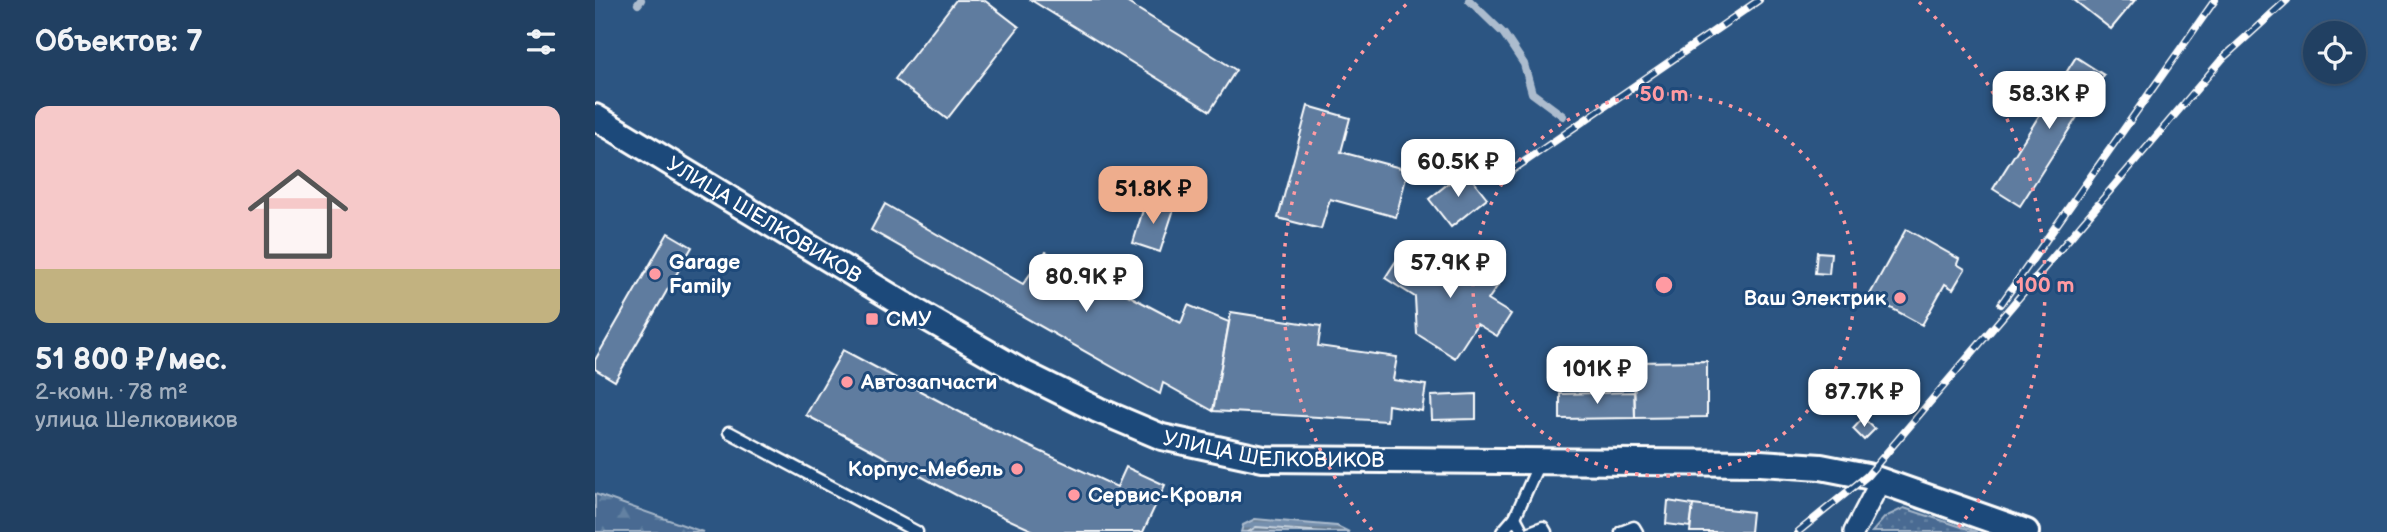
<!DOCTYPE html>
<html lang="ru">
<meta charset="utf-8">
<style>
body{margin:0;font-family:"Balsamiq Sans",sans-serif;background:#2d4b6b;color:#f1f3f6;height:100vh;display:flex;flex-direction:column;font-size:26px;white-space:nowrap}
*{box-sizing:border-box;margin:0}
p{font-size:23px;color:#a2afbe}
.icon{flex:none;width:38px;height:38px;fill:none;stroke:currentColor;stroke-width:2;stroke-linecap:round;stroke-linejoin:round}
.map{position:relative;flex:1;overflow:hidden}
.details{display:flex;flex-direction:column;background:#214062;width:595px}
.details>*{flex:none}
.buttons{position:absolute;left:1708px;top:21px;display:grid;gap:14px}
.buttons a{display:grid;place-items:center;width:63px;height:63px;border-radius:50%;background:#214062;box-shadow:0 2px 5px #0004,0 0 0 2px #3e5977;font-size:35px}
.price{position:absolute;translate:-50% -60px;padding:0 16px;border-radius:14px;background:#fff;color:#222;font-size:23px;line-height:46px;filter:drop-shadow(0 2px 4px #0008)}
.price::after{content:'';position:absolute;left:50%;top:42px;width:21px;height:16px;margin-left:-10px;background:inherit;clip-path:polygon(0 0,100% 0,50% 100%)}
.price.active{background:#eead8d;color:#111}
ul{padding:0;list-style:none}
li{display:grid;align-content:center;gap:14px;height:371px;padding:0 35px}
li span{display:grid;place-items:center;height:217px;border-radius:14px;color:#555}
li>.icon{margin-inline-start:auto}
span .icon{width:126px;height:126px;fill:#fffc;stroke-width:1}
li b{font-size:30px}
h2{display:flex;justify-content:space-between;align-items:center;height:84px;padding:0 35px;font-size:30px}
main{display:flex;flex:1;min-height:0}
.map>svg:first-child{display:block}
.grass{fill:url(#grass-dots);stroke:#a4b5c8;stroke-width:2}
.forest{fill:url(#forest-firs);stroke:#a4b5c8;stroke-width:2}
.water{fill:url(#water-rules);stroke:#acbcce;stroke-width:2}
.lines{fill:none;stroke-linecap:round;stroke-linejoin:round}
.shore{stroke:#c7d2de;stroke-width:2}
.stream{stroke:#acbcce;stroke-width:8}
.building{fill:#5e7c9f;stroke:#fff;stroke-width:2}
.service-casing{stroke:#fff;stroke-width:15}
.minor-casing{stroke:#fff;stroke-width:24}
.tertiary-casing{stroke:#fff;stroke-width:30}
.service{stroke:#1f4a7a;stroke-width:10}
.minor{stroke:#1f4a7a;stroke-width:19}
.tertiary{stroke:#1f4a7a;stroke-width:24}
.rail-casing{stroke:#fff;stroke-width:8}
.rail{stroke:#1f4a7a;stroke-width:5;stroke-dasharray:16;stroke-linecap:butt}
.ring{fill:none;stroke:#ff9aa2;stroke-width:3.5;stroke-dasharray:3.5 7}
.poi-dot{fill:#ff9aa2;stroke:#1f4a7a;stroke-width:2.5}
.labels{text-anchor:middle;stroke-width:6;stroke-linejoin:round;paint-order:stroke}
.street-label{font-size:21px;fill:#fff;stroke:#1f4a7a}
.poi-label{font-size:21px;font-weight:bold;fill:#fff;stroke:#1f4a7a;text-anchor:start}
.centre{fill:#ff9aa2;stroke:#1f4a7a;stroke-width:3.5}
.ring-label{font-size:21px;text-anchor:middle;font-weight:bold;fill:#ff9aa2;stroke:#1f4a7a;stroke-width:6;stroke-linejoin:round;paint-order:stroke}
</style>
<main>
<section class="details">
<h2>Объектов: 7<svg class="icon" aria-label="filters" viewBox="0 0 24 24"><path d="M4 7h16M4 17h16"/><circle cx="9" cy="7" r="2"/><circle cx="15" cy="17" r="2"/></svg></h2>
<ul>
<li><span style="background:linear-gradient(#f6c9c9 75%,#c2b280 0)"><svg class="icon" aria-label="home" viewBox="0 0 24 24"><path d="M3 11l9-7 9 7M6 9v11h12V9"/></svg></span><div><b>51 800 ₽/мес.</b><p>2-комн. · 78 m²</p><p>улица Шелковиков</p></div></li>
</ul>
</section>
<div class="map">
<svg width="1792" height="532" viewBox="0 0 1792 532">
<defs>
<pattern id="grass-dots" width="8" height="8" patternUnits="userSpaceOnUse" patternTransform="scale(1.75)"><rect width="8" height="8" fill="#486b92"/><path d="M2 2h.1M6 6h.1" fill="none" stroke="#6381a2" stroke-width="1.8" stroke-linecap="round"/></pattern>
<pattern id="forest-firs" width="22" height="20" patternUnits="userSpaceOnUse" patternTransform="scale(1.75)"><rect width="22" height="20" fill="#486b92"/><path d="M5 1l3.5 6h-7zM16 11l3.5 6h-7z" fill="#6381a2"/></pattern>
<pattern id="water-rules" width="6" height="5" patternUnits="userSpaceOnUse" patternTransform="scale(1.75)"><rect width="6" height="5" fill="#748fad"/><path d="M0 2.5h6" fill="none" stroke="#66788b"/></pattern>
</defs>
<rect width="100%" height="100%" fill="#2c5582"/>
<filter id="ink" filterUnits="userSpaceOnUse"><feTurbulence type="fractalNoise" baseFrequency=".0143" numOctaves="2"/><feDisplacementMap in="SourceGraphic" scale="14" xChannelSelector="R" yChannelSelector="G"/><feConvolveMatrix kernelMatrix="1 2 1 2 8 2 1 2 1" color-interpolation-filters="sRGB"/></filter>
<g filter="url(#ink)">
<polygon class="grass" points="1309,508 1382,532 1277,532 1290,517"/>
<polygon class="forest" points="0,494 108,532 0,532"/>
<polygon class="water" points="660,519 742,526 754,532 646,532 648,525"/>
<g class="lines">
<polyline class="shore" points="653,532 661,527 730,532"/>
<g class="stream">
<polyline points="874,0 909,34 929,64 937,93 968,116"/>
<polyline points="43,4 46,0"/>
</g>
</g>
<g class="building">
<polygon points="361,0 389,0 424,27 352,119 300,79"/>
<polygon points="436,0 528,0 641,70 615,111"/>
<polygon points="1479,0 1540,0 1516,29"/>
<polygon points="1481,57 1509,75 1425,206 1398,189"/>
<polygon points="713,106 755,118 746,152 813,170 801,217 735,199 726,229 683,218"/>
<polygon points="870,170 892,198 856,227 834,199"/>
<polygon points="551,200 579,209 565,252 538,243"/>
<polygon points="290,204 428,284 451,252 586,323 593,305 634,322 618,411 568,383 565,394 276,230"/>
<polygon points="1311,229 1364,259 1362,264 1370,269 1358,289 1350,284 1327,325 1274,296"/>
<polygon points="73,233 97,247 20,381 0,369 0,360"/>
<polygon points="1222,252 1236,253 1234,274 1220,273"/>
<polygon points="806,253 835,271 866,253 907,279 893,300 916,314 902,336 882,324 860,358 822,334 820,297 790,278"/>
<polygon points="636,312 726,326 723,346 802,357 798,380 831,385 827,411 793,405 792,421 618,411"/>
<polygon points="248,350 393,427 522,487 531,467 570,485 548,532 441,532 361,495 211,415"/>
<polygon points="1112,361 1112,417 1040,418 1039,362"/>
<polygon points="1039,392 1040,418 965,419 965,394"/>
<polygon points="881,394 881,419 837,420 836,396"/>
<polygon points="1268,418 1280,429 1269,440 1258,429"/>
<polygon points="1073,501 1098,505 1095,527 1071,524"/>
<polygon points="1098,505 1157,512 1155,532 1095,532"/>
</g>
<g class="lines">
<defs>
<g id="service">
<polyline points="134,432 322,532"/>
<polyline points="920,517 928,532"/>
<polyline points="907,532 920,517 944,463"/>
<polyline points="935,532 948,527 951,532"/>
<polyline points="1026,532 1039,527 1042,532"/>
</g>
<polyline id="minor" points="1259,532 1286,480"/>
<g id="tertiary">
<path id="s1" d="M 0,117 L 308,304 L 428,373 L 503,410 L 567,437 L 668,459 L 1165,463 L 1226,467 L 1272,476 L 1431,532"/>
</g>
</defs>
<use href="#service" class="service-casing"/>
<use href="#minor" class="minor-casing"/>
<use href="#tertiary" class="tertiary-casing"/>
<use href="#service" class="service"/>
<use href="#minor" class="minor"/>
<use href="#tertiary" class="tertiary"/>
<defs>
<g id="rail">
<polyline points="916,171 1164,0"/>
<polyline points="1406,304 1620,0"/>
<polyline points="1203,532 1272,476 1628,58 1692,0"/>
</g>
</defs>
<use href="#rail" class="rail-casing"/>
<use href="#rail" class="rail"/>
</g>
</g>
<g class="ring">
<circle cx="1069" cy="285" r="191"/>
<path d="M777 530A381 381 0 0 1 814 2M1324 2A381 381 0 0 1 1361 530"/>
</g>
<g class="poi-dot">
<circle cx="60" cy="274" r="7"/>
<circle cx="1305" cy="298" r="7"/>
<rect x="270" y="312" width="14" height="14" rx="3.5"/>
<circle cx="252" cy="382" r="7"/>
<circle cx="422" cy="469" r="7"/>
<circle cx="479" cy="495" r="7"/>
</g>
<g class="labels">
<g class="street-label">
<text dy="7" stroke="none"><textPath href="#s1" startOffset="198">УЛИЦА ШЕЛКОВИКОВ</textPath></text>
<text dy="7" stroke="none"><textPath href="#s1" startOffset="765">УЛИЦА ШЕЛКОВИКОВ</textPath></text>
</g>
<g class="poi-label">
<text x="74" y="269">Garage<tspan x="74" dy="24">Family</tspan></text>
<text x="1291" y="305" text-anchor="end">Ваш Электрик</text>
<text x="291" y="326">СМУ</text>
<text x="266" y="389">Автозапчасти</text>
<text x="408" y="476" text-anchor="end">Корпус-Мебель</text>
<text x="493" y="502">Сервис-Кровля</text>
</g>
</g>
<circle cx="1069" cy="285" r="10" class="centre"/>
<g class="ring-label">
<text x="1069" y="101">50 m</text>
<text x="1450" y="292">100 m</text>
</g>
</svg>
<div class="buttons">
<a><svg class="icon" aria-label="locate" viewBox="0 0 24 24"><circle cx="12" cy="12" r="6"/><path d="M12 2v4M12 18v4M2 12h4M18 12h4"/></svg></a>
</div>
<b class="price" style="left:1454px;top:131px">58.3K ₽</b>
<b class="price" style="left:863px;top:199px">60.5K ₽</b>
<b class="price active" style="left:558px;top:226px">51.8K ₽</b>
<b class="price" style="left:855px;top:300px">57.9K ₽</b>
<b class="price" style="left:491px;top:314px">80.9K ₽</b>
<b class="price" style="left:1002px;top:406px">101K ₽</b>
<b class="price" style="left:1269px;top:429px">87.7K ₽</b>
</div>
</main>
